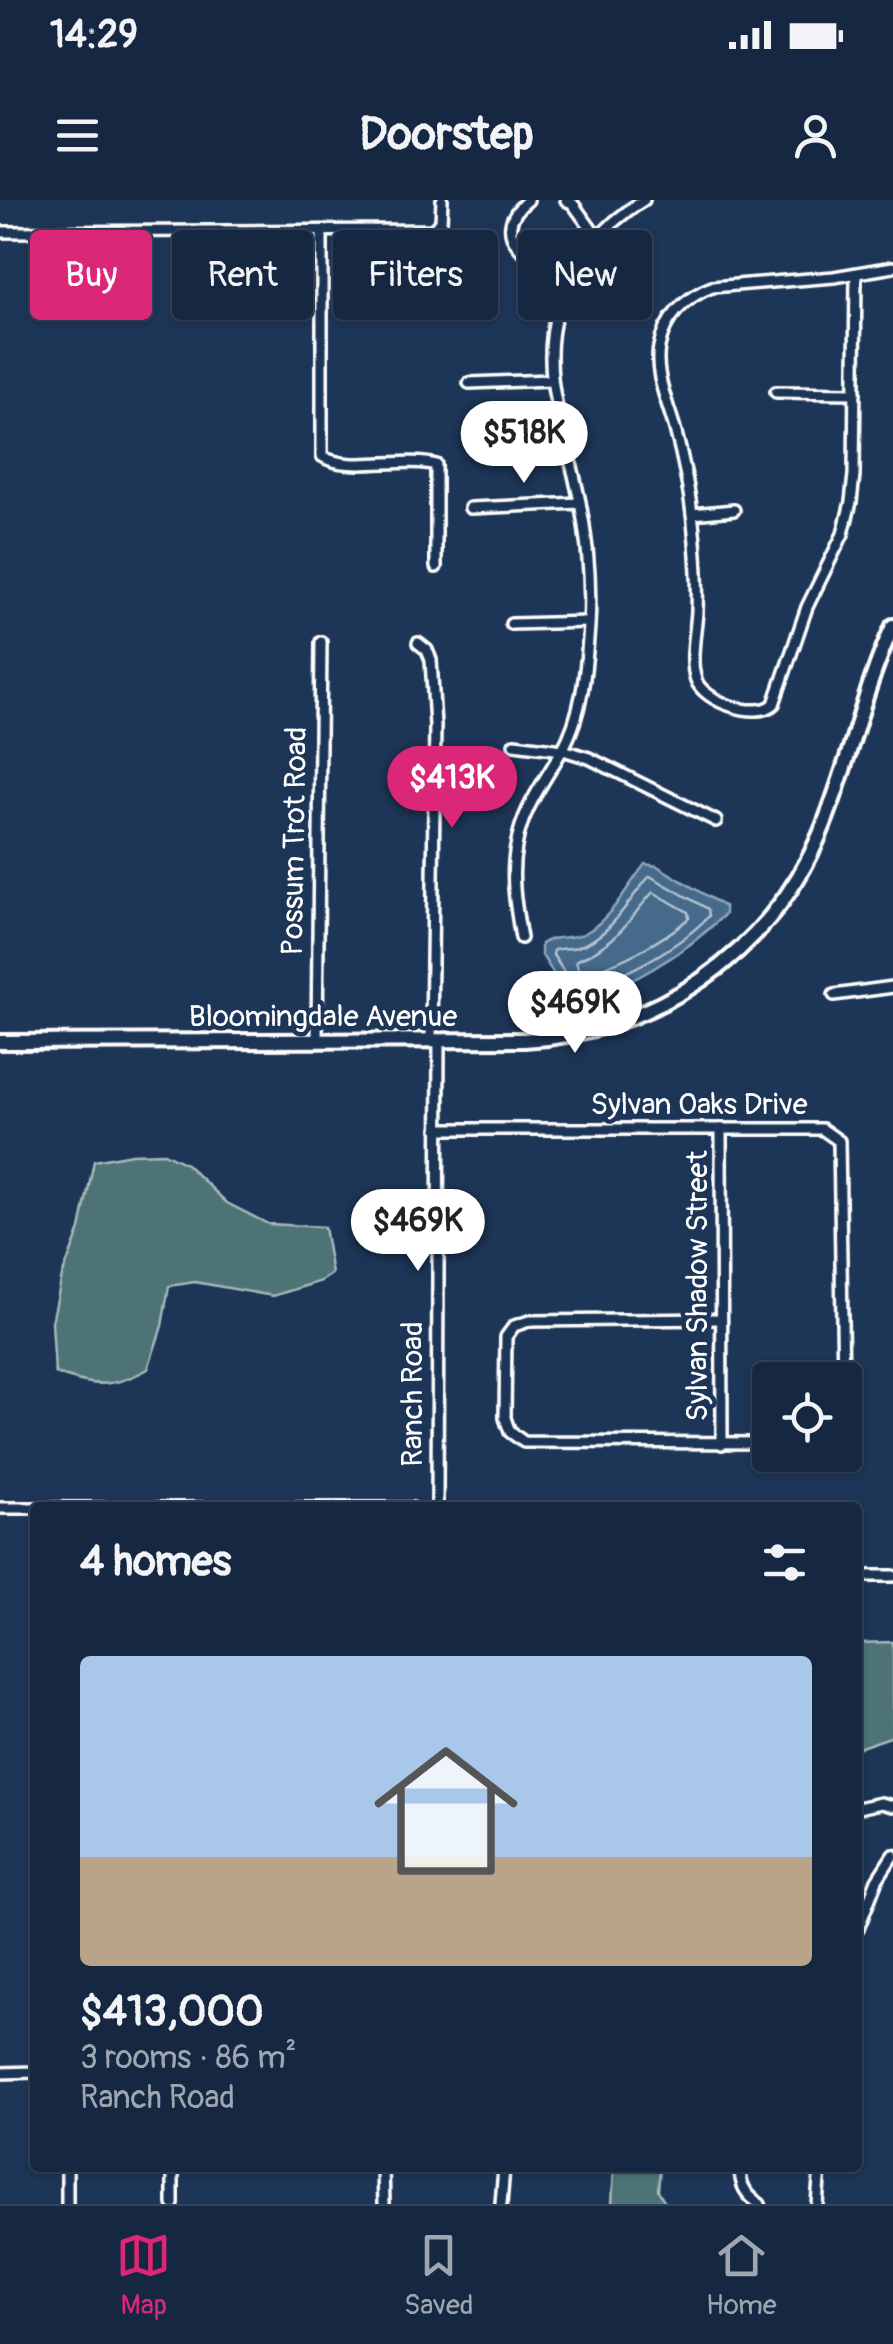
<!DOCTYPE html>
<meta charset="utf-8">
<style>
body{margin:0;font-family:Pangolin,sans-serif;background:#1f3048;color:#f1f3f6;height:100vh;display:flex;flex-direction:column;font-size:38px;white-space:nowrap}
*{box-sizing:border-box;margin:0}
p{font-size:32px;color:#9ea6b1}
.icon{flex:none;width:55px;height:55px;fill:none;stroke:currentColor;stroke-width:2;stroke-linecap:round;stroke-linejoin:round}
.map{position:relative;flex:1;overflow:hidden}
.sheet{position:absolute;left:30px;top:1302px;width:832px;height:670px;display:flex;flex-direction:column;background:#162841;border-radius:10px;box-shadow:0 2px 8px #0004,0 0 0 2px #35445a}
.sheet>*{flex:none}
.guide{position:absolute;left:30px;top:30px;width:835px;height:90px;display:flex;gap:20px}
.tools{position:absolute;left:752px;top:1162px;display:grid;gap:20px}
.tools a{display:grid;place-items:center;width:110px;height:110px;border-radius:10px;background:#162841;box-shadow:0 2px 8px #0004,0 0 0 2px #35445a;font-size:50px}
.price{position:absolute;translate:-50% -85px;padding:0 22px;border-radius:35px;background:#fff;color:#222;font-size:32px;line-height:65px;filter:drop-shadow(0 2px 5px #0008)}
.price::after{content:'';position:absolute;left:50%;top:60px;width:30px;height:22px;margin-left:-15px;background:inherit;clip-path:polygon(0 0,100% 0,50% 100%)}
.price.selected{background:#db2777;color:#fff}
ul{padding:0;list-style:none}
li{display:grid;align-content:center;gap:20px;height:530px;padding:0 50px}
li+li{border-top:2px solid #35445a}
li span{display:grid;place-items:center;height:310px;border-radius:10px;color:#555}
li>.icon{margin-inline-start:auto}
span .icon{width:180px;height:180px;fill:#fffc;stroke-width:1}
li b{font-size:42px}
h2{display:flex;justify-content:space-between;align-items:center;height:120px;padding:0 50px;font-size:42px}
.tag{padding:0 35px;border-radius:10px;background:#162841;box-shadow:0 2px 8px #0004,0 0 0 2px #35445a;font-size:35px;line-height:90px}
.tag.selected{background:#db2777;color:#fff}
.status{display:flex;justify-content:space-between;align-items:center;height:70px;padding:0 50px;background:#162841;direction:ltr}
.status svg{height:28px;fill:currentColor}
header{display:flex;justify-content:space-between;align-items:center;height:130px;padding:0 50px;background:#162841;font-size:45px;font-weight:700}
.dock{display:flex;justify-content:space-around;align-items:center;height:140px;border-top:2px solid #35445a;background:#162841;font-size:28px;color:#9ea6b1}
.dock a{display:grid;justify-items:center;gap:5px}
.dock .selected{color:#db2777}
.map>svg:first-child{display:block}
.green{fill:#4d7376;stroke:#a6b9ba;stroke-width:2.5}
.water{fill:#456a8c;stroke:#8fa6ba;stroke-width:2.5}
.lines{fill:none;stroke-linecap:round;stroke-linejoin:round}
.shore{stroke:#b5c3d1;stroke-width:2.5}
.street-casing{stroke:#fff;stroke-width:16}
.secondary-casing{stroke:#fff;stroke-width:20}
.street{stroke:#1d3557;stroke-width:9}
.secondary{stroke:#1d3557;stroke-width:12}
.labels{text-anchor:middle;stroke-width:9;stroke-linejoin:round;paint-order:stroke}
.street-label{font-size:30px;fill:#fff;stroke:#1d3557}
</style>
<div class="status"><b>14:29</b><svg viewBox="0 0 49 12"><path d="M0 12V9h3v3zM5 12V6h3v6zM10 12V3h3v9zM15 12V0h3v12zM26 1h20v11H26zM47 4h2v5h-2z"/></svg></div>
<header><svg class="icon" aria-label="menu" viewBox="0 0 24 24"><path d="M4 6h16M4 12h16M4 18h16"/></svg>Doorstep<svg class="icon" aria-label="person" viewBox="0 0 24 24"><circle cx="12" cy="8" r="4"/><path d="M4 21q1-7 8-7t8 7"/></svg></header>
<div class="map">
<svg width="893" height="2004" viewBox="0 0 893 2004">
<rect width="100%" height="100%" fill="#1d3557"/>
<filter id="ink" filterUnits="userSpaceOnUse"><feTurbulence type="fractalNoise" baseFrequency=".01" numOctaves="2"/><feDisplacementMap in="SourceGraphic" scale="20" xChannelSelector="R" yChannelSelector="G"/><feConvolveMatrix kernelMatrix="1 2 1 2 8 2 1 2 1" color-interpolation-filters="sRGB"/></filter>
<g filter="url(#ink)">
<g class="green">
<path d="M 164,953 L 186,964 L 227,1003 L 268,1024 L 324,1027 L 332,1074 L 321,1081 L 273,1096 L 195,1082 L 169,1086 L 162,1126 L 148,1169 C 112,1189 93,1187 55,1173 L 52,1122 L 62,1076 L 80,1029 L 94,961 L 131,954 Z"/>
<polygon points="893,1442 893,1536 858,1548 858,1443"/>
<polygon points="614,1968 660,1968 658,1990 666,2004 612,2004"/>
</g>
<path class="water" d="M 645,664 L 657,666 L 725,707 L 725,714 C 691,748 619,798 569,798 L 541,754 L 541,744 C 555,734 571,741 587,732 C 612,717 627,687 645,664 Z"/>
<g class="lines">
<g class="shore">
<path d="M 650,676 L 708,709 L 709,716 C 680,746 616,785 574,787 L 553,755 L 554,750 C 561,748 569,749 577,747 C 612,737 627,700 650,676 Z"/>
<path d="M 653,692 L 688,712 L 689,718 C 667,738 609,772 579,772 L 576,761 C 621,740 623,726 653,692 Z"/>
</g>
<defs>
<g id="street">
<path d="M 528,0 C 482,37 539,65 567,82"/>
<polyline points="566,0 573,4 597,37"/>
<path d="M 322,31 L 322,256 C 346,273 405,256 436,265 L 436,367"/>
<polyline points="0,32 432,30 441,22 442,0"/>
<path d="M 856,74 L 854,275 L 851,302 L 843,334 L 807,407 L 774,504 C 757,520 704,502 696,480 C 689,460 696,432 697,411 C 698,388 697,365 695,342 C 692,304 685,266 675,229 C 668,203 654,175 659,147 C 664,119 685,97 712,87 L 834,77 L 893,67"/>
<polyline points="469,183 551,180"/>
<polyline points="776,192 855,193"/>
<polyline points="470,308 580,303"/>
<polyline points="692,314 734,310"/>
<polyline points="511,424 589,422"/>
<polyline points="418,443 427,450 431,460 435,525 431,840"/>
<polyline points="514,544 563,550 589,558 716,621"/>
<path d="M 521,738 C 516,708 510,677 516,647 C 522,609 543,584 561,552 C 583,515 586,468 589,426 C 592,376 586,324 574,275 C 560,219 541,169 557,111 C 569,64 604,24 644,0"/>
<polyline points="834,795 893,787"/>
<polyline points="317,841 321,442"/>
<polyline points="438,929 822,929 839,941 843,1180"/>
<polyline points="721,929 722,1244"/>
<polyline points="719,1119 529,1121 514,1126 506,1137 505,1218 510,1232 524,1242 770,1243"/>
<polyline points="0,1308 412,1308"/>
<polyline points="437,1308 439,840"/>
<polyline points="858,1376 893,1376"/>
<polyline points="858,1608 881,1603 893,1606"/>
<polyline points="858,1729 877,1680 893,1655"/>
<polyline points="0,1873 35,1872"/>
<polyline points="67,1968 67,2004"/>
<polyline points="173,1968 173,2004"/>
<polyline points="383,1968 384,2004"/>
<path d="M 740,1968 C 740,1984 745,1995 760,2004"/>
<polyline points="501,2004 504,1968"/>
<polyline points="817,2004 820,1968"/>
</g>
<path id="secondary" d="M 0,842 L 524,840 C 654,833 770,754 820,634 C 849,566 862,493 893,426"/>
</defs>
<use href="#street" class="street-casing"/>
<use href="#secondary" class="secondary-casing"/>
<use href="#street" class="street"/>
<use href="#secondary" class="secondary"/>
</g>
</g>
<g class="labels">
<g class="street-label">
<text transform="translate(294 641) rotate(-89)" y="10">Possum Trot Road</text>
<text x="323" y="826">Bloomingdale Avenue</text>
<text x="699" y="914">Sylvan Oaks Drive</text>
<text transform="translate(697 1086) rotate(-90)" y="10">Sylvan Shadow Street</text>
<text transform="translate(412 1194) rotate(-90)" y="10">Ranch Road</text>
</g>
</g>
</svg>
<div class="tools">
<a><svg class="icon" aria-label="locate" viewBox="0 0 24 24"><circle cx="12" cy="12" r="6"/><path d="M12 2v4M12 18v4M2 12h4M18 12h4"/></svg></a>
</div>
<b class="price" style="left:524px;top:286px">$518K</b>
<b class="price selected" style="left:452px;top:631px">$413K</b>
<b class="price" style="left:575px;top:856px">$469K</b>
<b class="price" style="left:418px;top:1074px">$469K</b>
<div class="guide">
<a class="tag selected">Buy</a>
<a class="tag">Rent</a>
<a class="tag">Filters</a>
<a class="tag">New</a>
</div>
<section class="sheet">
<h2>4 homes<svg class="icon" aria-label="filters" viewBox="0 0 24 24"><path d="M4 7h16M4 17h16"/><circle cx="9" cy="7" r="2"/><circle cx="15" cy="17" r="2"/></svg></h2>
<ul>
<li><span style="background:linear-gradient(#a9c7e8 65%,#b9a48a 0)"><svg class="icon" aria-label="home" viewBox="0 0 24 24"><path d="M3 11l9-7 9 7M6 9v11h12V9"/></svg></span><div><b>$413,000</b><p>3 rooms · 86 m²</p><p>Ranch Road</p></div></li>
</ul>
</section>
</div>
<nav class="dock">
<a class="selected"><svg class="icon" aria-label="map" viewBox="0 0 24 24"><path d="M3 6l6-2 6 2 6-2v14l-6 2-6-2-6 2zM9 4v14M15 6v14"/></svg>Map</a>
<a><svg class="icon" aria-label="saved" viewBox="0 0 24 24"><path d="M7 4h10v16l-5-4-5 4z"/></svg>Saved</a>
<a><svg class="icon" aria-label="home" viewBox="0 0 24 24"><path d="M3 11l9-7 9 7M6 9v11h12V9"/></svg>Home</a>
</nav>
